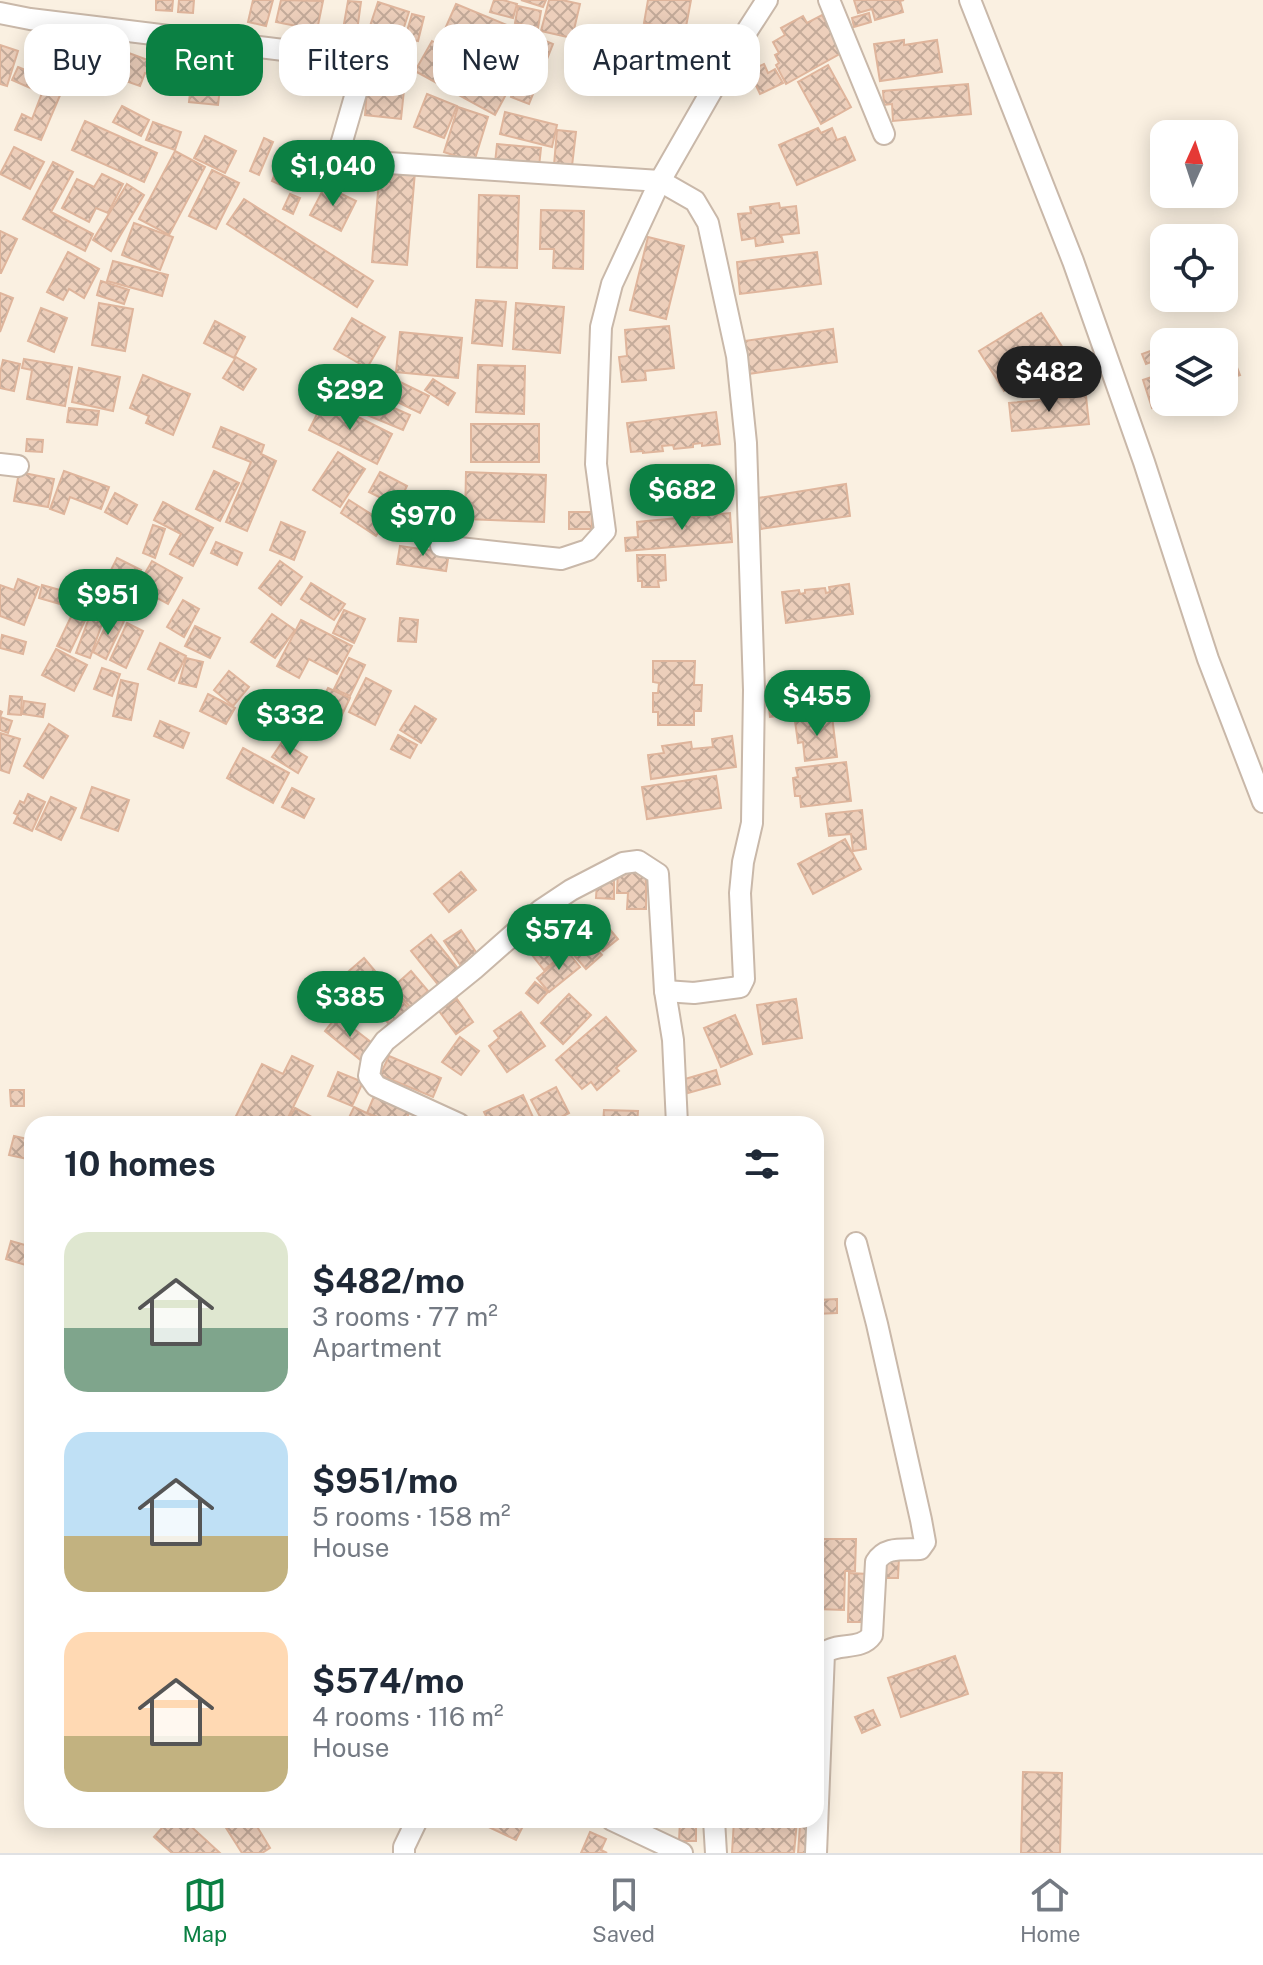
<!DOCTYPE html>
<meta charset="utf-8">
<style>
body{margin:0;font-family:"Public Sans",sans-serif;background:#f6f6f7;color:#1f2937;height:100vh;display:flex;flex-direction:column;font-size:30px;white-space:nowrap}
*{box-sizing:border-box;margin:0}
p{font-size:26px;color:#747a83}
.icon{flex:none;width:44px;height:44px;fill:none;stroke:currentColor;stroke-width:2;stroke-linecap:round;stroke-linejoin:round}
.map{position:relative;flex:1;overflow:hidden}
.sheet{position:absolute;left:24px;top:1116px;width:800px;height:712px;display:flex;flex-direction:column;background:#fff;border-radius:24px;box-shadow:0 4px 20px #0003}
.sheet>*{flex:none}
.hud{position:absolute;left:24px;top:24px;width:800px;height:72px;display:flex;gap:16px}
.needle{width:52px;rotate:3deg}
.fabs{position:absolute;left:1150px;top:120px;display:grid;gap:16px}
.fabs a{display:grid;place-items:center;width:88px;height:88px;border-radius:16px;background:#fff;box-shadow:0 4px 20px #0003;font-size:40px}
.price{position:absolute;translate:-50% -68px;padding:0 18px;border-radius:28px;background:#0b8043;color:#fff;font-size:26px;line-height:52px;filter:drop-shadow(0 2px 4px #0008)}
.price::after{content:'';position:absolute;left:50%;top:48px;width:24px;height:18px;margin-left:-12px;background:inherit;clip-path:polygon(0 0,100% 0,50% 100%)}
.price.on{background:#222;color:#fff}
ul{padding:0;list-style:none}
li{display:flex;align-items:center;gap:24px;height:200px;padding:0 40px}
li span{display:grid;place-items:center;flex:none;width:224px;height:160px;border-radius:24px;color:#555}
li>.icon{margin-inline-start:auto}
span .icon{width:96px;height:96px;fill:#fffc;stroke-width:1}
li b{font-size:34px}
h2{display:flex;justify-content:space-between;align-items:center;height:96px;padding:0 40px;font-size:34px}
.pill{padding:0 28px;border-radius:24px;background:#fff;box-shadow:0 4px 20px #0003;font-size:28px;line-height:72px}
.pill.on{background:#0b8043;color:#fff}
.tabs{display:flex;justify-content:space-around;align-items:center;height:112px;border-top:2px solid #e0e1e3;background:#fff;font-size:22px;color:#747a83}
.tabs a{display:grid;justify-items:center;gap:4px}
.tabs .on{color:#0b8043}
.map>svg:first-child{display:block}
.building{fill:url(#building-cross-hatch);stroke:#dfb59c;stroke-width:2}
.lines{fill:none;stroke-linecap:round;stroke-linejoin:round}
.minor-casing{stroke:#c9b8a9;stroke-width:24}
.minor{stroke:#fff;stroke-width:20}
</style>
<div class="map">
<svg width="1263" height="1853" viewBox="0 0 1263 1853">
<defs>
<pattern id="building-cross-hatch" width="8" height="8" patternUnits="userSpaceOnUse" patternTransform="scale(2)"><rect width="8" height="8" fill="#edcfbb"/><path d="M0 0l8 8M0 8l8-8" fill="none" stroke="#c4ab9a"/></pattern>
</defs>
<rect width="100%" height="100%" fill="#faf0e1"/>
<g class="building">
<polygon points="156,0 173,0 172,11 156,10"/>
<polygon points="179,0 194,0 193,13 178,12"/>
<polygon points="253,0 273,0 266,26 248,22"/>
<polygon points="281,0 323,1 317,30 276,22"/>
<polygon points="494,0 503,0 517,4 513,18 490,12"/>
<polygon points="521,0 546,0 543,7"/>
<polygon points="549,0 562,0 580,4 572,38 541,31"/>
<polygon points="648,0 691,0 685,32 644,23"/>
<polygon points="854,0 904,0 900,1 903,12 875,20 872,9 858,13"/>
<polygon points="348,1 361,2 356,38 342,35"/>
<polygon points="378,2 409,12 400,39 369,29"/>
<polygon points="456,4 553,44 529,104 511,97 528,56 495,42 488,57 441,38"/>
<polygon points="518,6 541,11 538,28 515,23"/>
<polygon points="869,13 871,22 854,27 852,18"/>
<polygon points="412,14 424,17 418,41 405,38"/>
<polygon points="822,15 843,52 786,84 776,65 779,63 775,55 779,53 773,42 785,35 781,28 803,16 807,23"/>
<polygon points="180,40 223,46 219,76 175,69"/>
<polygon points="904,40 904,45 937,40 942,72 880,81 874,44"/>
<polygon points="432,41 511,85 495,115 415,71"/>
<polygon points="0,45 18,51 7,86 0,84"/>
<polygon points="126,52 167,67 163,79 145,73 140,86 117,78"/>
<polygon points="375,52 397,60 391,76 369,68"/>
<polygon points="397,63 413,65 411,77 395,74"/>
<polygon points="764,64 768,73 775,69 783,83 760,94 749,71"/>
<polygon points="828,65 851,107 821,124 798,82"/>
<polygon points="18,67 64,86 41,140 15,130 22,114 32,119 42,93 12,80"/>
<polygon points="368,76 405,80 401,119 365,115"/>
<polygon points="191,84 220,88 218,105 189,102"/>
<polygon points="968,84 971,114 893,121 892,104 884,105 883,91"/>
<polygon points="427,94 457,106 444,138 414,127"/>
<polygon points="122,106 149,120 141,136 113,122"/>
<polygon points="458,107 488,117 474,162 444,152"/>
<polygon points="505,112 557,125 552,147 500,134"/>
<polygon points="85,121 157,153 144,182 72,150"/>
<polygon points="153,122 181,132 175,150 146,140"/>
<polygon points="818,128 821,133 832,128 837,140 845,137 855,160 797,185 779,145"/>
<polygon points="557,130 576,132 572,166 554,165"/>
<polygon points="205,136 236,151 225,173 194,158"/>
<polygon points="264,138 273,142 259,175 250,171"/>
<polygon points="497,144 541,148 539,167 495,163"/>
<polygon points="14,147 44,162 30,189 0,174"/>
<polygon points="175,151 205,167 169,235 139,219"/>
<polygon points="53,162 73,172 51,212 93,234 85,251 23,219"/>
<polygon points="277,169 292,175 287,188 272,181"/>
<polygon points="380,169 415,172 407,265 372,262"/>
<polygon points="212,170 239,183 216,229 189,216"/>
<polygon points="102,174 123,184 108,213 96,208 89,222 62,208 77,179 94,187"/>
<polygon points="127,184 144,195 111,251 93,240"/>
<polygon points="325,186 356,201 341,231 310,215"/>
<polygon points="290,194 300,198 293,214 283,209"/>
<polygon points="479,195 519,196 517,268 477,267"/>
<polygon points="244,199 373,281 357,307 227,224"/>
<polygon points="779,203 780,208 796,206 799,233 781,235 783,242 756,246 755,238 742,240 738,214 751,213 750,207"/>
<polygon points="541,210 584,211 583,269 553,268 554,249 540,249"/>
<polygon points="134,223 173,237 160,270 122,255"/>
<polygon points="0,231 17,239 1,273 0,273"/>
<polygon points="648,237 684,246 666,319 630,310"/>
<polygon points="68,252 99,269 84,298 69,289 63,300 47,292"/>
<polygon points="817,252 821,284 740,294 737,262"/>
<polygon points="113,261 168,275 162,296 107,281"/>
<polygon points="101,281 129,290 124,304 97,295"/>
<polygon points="0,293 13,298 0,332"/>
<polygon points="476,300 506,302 502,346 472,343"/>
<polygon points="99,303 133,309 125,351 92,345"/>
<polygon points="516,303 564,307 560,353 513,349"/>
<polygon points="41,308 67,318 54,352 28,341"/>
<polygon points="1041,313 1066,353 1004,391 979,351"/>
<polygon points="352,318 385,337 367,368 334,349"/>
<polygon points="215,321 245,337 234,358 204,343"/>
<polygon points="669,326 674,368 645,371 646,380 622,382 619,357 627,356 625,330"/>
<polygon points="833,329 837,362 748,374 744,341"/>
<polygon points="400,332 462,338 458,378 396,372"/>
<polygon points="1164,346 1164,357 1146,364 1142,354"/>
<polygon points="1230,349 1240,375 1224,380 1224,351"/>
<polygon points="236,357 256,369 243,390 223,378"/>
<polygon points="24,359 72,367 65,406 27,399 32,370 22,368"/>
<polygon points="3,360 20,364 14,391 0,388 0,373"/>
<polygon points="478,365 525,366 524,414 476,412"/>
<polygon points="79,368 120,377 113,411 72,402"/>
<polygon points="1164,373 1164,402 1170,402 1152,408 1143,380"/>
<polygon points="143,375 190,394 173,435 146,423 149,416 130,408"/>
<polygon points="350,375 381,388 376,400 410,415 403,430 338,403"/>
<polygon points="433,379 455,393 448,405 425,390"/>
<polygon points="398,381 429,396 420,413 389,398"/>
<polygon points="1086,396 1089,424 1012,431 1009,403"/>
<polygon points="324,400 392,434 377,464 309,430"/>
<polygon points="69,408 99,411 97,425 67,422"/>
<polygon points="716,412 720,444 702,446 702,443 693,444 693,447 674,449 673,445 662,446 663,451 643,453 643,451 631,452 627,423"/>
<rect x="471" y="424" width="68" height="38"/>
<polygon points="221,427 264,445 261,454 276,461 247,531 226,522 251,462 213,447"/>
<polygon points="27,439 43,440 42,452 26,451"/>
<polygon points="338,452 365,469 340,507 313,490"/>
<polygon points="64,471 109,487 101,509 70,497 64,514 50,509"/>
<polygon points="214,471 239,483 220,521 196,509"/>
<polygon points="19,472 54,479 48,507 14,501"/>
<polygon points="380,472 407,486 397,506 369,492"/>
<polygon points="466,472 546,475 544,522 465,519"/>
<polygon points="846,484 850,516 761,529 757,506 752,499"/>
<polygon points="115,493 137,505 127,524 105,512"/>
<polygon points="349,500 385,523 376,536 341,513"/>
<polygon points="163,502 213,528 193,566 170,554 181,534 154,520"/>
<rect x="569" y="512" width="23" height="17"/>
<polygon points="730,513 732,542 626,551 625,538 638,537 637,522"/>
<polygon points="281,522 305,532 294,560 270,550"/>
<polygon points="153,525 165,529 155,558 143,553"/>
<polygon points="216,542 242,553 237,565 211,553"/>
<polygon points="400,546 449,553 446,571 397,564"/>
<polygon points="637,555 665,555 666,580 658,581 659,587 642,587 642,581 638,581"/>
<polygon points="117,558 141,570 126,600 102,588"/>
<polygon points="152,561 182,578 168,604 137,587"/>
<polygon points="280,561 302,577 281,605 259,588"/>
<polygon points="18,579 39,587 24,625 0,616 0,585 14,590"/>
<polygon points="311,583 345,604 334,620 301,599"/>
<polygon points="849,584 853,614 786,623 782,592 799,590 800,594 805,593 805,590 825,588 826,593 830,592 829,587"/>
<polygon points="42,585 78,595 74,608 39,598"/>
<polygon points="79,600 92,606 70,652 57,646"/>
<polygon points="183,600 199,609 184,637 167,627"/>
<polygon points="92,610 105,615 90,658 76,653"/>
<polygon points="344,610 365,619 354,643 333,633"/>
<polygon points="272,614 295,630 275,658 251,642"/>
<polygon points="111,615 124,621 106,659 93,652"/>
<polygon points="400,618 418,620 416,642 398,641"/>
<polygon points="301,620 352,646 337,674 309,659 299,678 277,666"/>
<polygon points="127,623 143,631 126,668 110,660"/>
<polygon points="195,626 220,638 210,658 185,646"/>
<polygon points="2,635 26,642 23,654 0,648"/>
<polygon points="160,643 186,656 174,681 148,669"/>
<polygon points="56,649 87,665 74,691 42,675"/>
<polygon points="186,658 203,662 196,687 179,683"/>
<polygon points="349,658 365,665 350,696 334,689"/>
<polygon points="653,661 695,661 694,685 702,685 701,711 694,711 694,725 658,725 658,712 653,712 653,693 658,693 659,683 653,682"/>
<polygon points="102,668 120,674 112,696 94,689"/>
<polygon points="229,671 249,687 233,706 214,690"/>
<polygon points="851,676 854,708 770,717 767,687 812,680 812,683 832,680 832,678"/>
<polygon points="366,678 391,691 375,725 349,712"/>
<polygon points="121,680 138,684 131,720 113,716"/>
<polygon points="328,688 350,698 341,717 319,706"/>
<polygon points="208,694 235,708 226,724 200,711"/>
<polygon points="10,696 22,697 21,715 8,714"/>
<polygon points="24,701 45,704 43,717 22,714"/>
<polygon points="415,706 436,719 421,743 400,730"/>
<polygon points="0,711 2,712 0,717 12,721 8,733 0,730"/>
<polygon points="832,716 837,757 805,761 803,742 798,743 795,721"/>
<polygon points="160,721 189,733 183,748 154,736"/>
<polygon points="49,724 68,736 43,778 24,766"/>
<polygon points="0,733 20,739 9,773 0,770"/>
<polygon points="398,735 417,745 410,758 391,749"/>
<polygon points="732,736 736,767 651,779 648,755 664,753 662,746 691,742 692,749 713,747 712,739"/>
<polygon points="282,742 307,757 298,773 272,757"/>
<polygon points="243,748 289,773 273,803 227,778"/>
<polygon points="846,762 851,801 801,807 800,796 795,796 793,778 798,777 796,768"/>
<polygon points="716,776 721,808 647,819 642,787"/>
<polygon points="92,787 129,800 118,831 81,818"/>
<polygon points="292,788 314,799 304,818 282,807"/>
<polygon points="28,794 45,802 32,831 14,823 18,815 14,813 20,801 24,803"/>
<polygon points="51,797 76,808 61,840 36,829"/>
<polygon points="862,810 866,849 853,851 851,834 829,836 826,814"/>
<polygon points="845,839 861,869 813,894 798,864"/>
<polygon points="618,868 646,868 646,909 627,909 628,893 617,893"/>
<polygon points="461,872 476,890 449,912 434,894"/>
<polygon points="597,881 614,881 614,899 596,898"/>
<polygon points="560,906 602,955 586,969 572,953 578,948 550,914"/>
<polygon points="592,908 618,939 603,951 577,920"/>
<polygon points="547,918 571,948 544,970 520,940"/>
<polygon points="461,930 480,958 463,969 444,941"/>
<polygon points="431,935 460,971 440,987 411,951"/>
<polygon points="568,952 580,967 549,992 537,978"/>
<polygon points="364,958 385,983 363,1002 342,977"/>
<polygon points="411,971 428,991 410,1007 393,987"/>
<polygon points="535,982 548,992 538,1003 526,993"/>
<polygon points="388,986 411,1011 393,1028 370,1004"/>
<polygon points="569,994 591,1015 563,1044 541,1023"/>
<polygon points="457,999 473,1022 456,1034 439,1011"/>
<polygon points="796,999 802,1038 763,1044 757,1005"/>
<polygon points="521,1012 545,1046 507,1072 489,1046 499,1038 494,1031"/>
<polygon points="735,1015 752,1054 721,1067 704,1028"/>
<polygon points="337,1016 376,1046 363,1062 325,1031"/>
<polygon points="606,1017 636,1051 616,1068 619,1071 597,1090 591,1082 582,1089 556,1060"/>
<polygon points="460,1037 479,1051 461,1075 442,1062"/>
<polygon points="292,1056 313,1066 285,1124 232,1124 262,1064 283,1074"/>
<polygon points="389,1056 441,1078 433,1097 380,1075"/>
<polygon points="716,1070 720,1084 688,1093 685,1079"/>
<polygon points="338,1072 363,1082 352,1106 328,1096"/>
<polygon points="556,1087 569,1113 548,1124 544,1124 531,1100"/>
<polygon points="377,1089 413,1104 404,1124 395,1124 367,1113"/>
<polygon points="10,1090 24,1090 24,1106 11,1106"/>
<polygon points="523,1095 536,1124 490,1124 484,1112"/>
<polygon points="354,1107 371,1115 367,1124 346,1124"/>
<polygon points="295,1108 319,1121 318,1124 286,1124"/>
<polygon points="604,1110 638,1111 637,1124 603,1124"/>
<polygon points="14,1136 32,1140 32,1160 9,1155"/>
<polygon points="11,1241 32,1247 32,1267 6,1259"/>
<polygon points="837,1299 837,1313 816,1314 816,1300"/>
<polygon points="816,1501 820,1502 819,1533 816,1533"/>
<polygon points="816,1539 856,1539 855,1571 845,1571 844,1610 816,1609"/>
<polygon points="885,1558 899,1558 898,1578 885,1578"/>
<polygon points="849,1573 868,1574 866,1622 848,1622"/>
<polygon points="955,1656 968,1694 901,1717 888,1678"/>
<polygon points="873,1710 880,1725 862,1733 855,1717"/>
<polygon points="1023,1772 1062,1773 1060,1853 1021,1853"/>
<polygon points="169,1820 184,1820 220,1853 172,1853 154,1837"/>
<polygon points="221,1820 253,1820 270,1848 262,1853 242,1853"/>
<polygon points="474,1820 526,1820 516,1840"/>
<polygon points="680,1820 696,1820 696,1841 679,1841"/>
<polygon points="734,1820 797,1821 794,1853 732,1853"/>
<polygon points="800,1825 814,1826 813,1853 798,1853"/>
<polygon points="590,1832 606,1839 601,1850 607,1853 581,1853"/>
</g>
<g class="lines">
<defs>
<g id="minor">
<polyline points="829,0 884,134"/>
<polyline points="970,0 1073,261 1144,462 1208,659 1263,802"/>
<polyline points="0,13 30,19 357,59 363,62 363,69 338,155 343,160 660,181 695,201 708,223 737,356 746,443 754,690 752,823 743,862 740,893 744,979 740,987 694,993 665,991"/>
<polyline points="0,464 18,466"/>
<polyline points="441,546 561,559 588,550 605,531 596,464 601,327 612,284 660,181 738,45 767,0"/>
<polyline points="459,1124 376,1086 369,1076 372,1059 385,1041 474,969 541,910 571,890 623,863 638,861 658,874 665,991 673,1040 677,1124"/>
<polyline points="612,1820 682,1853"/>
<polyline points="714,1820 716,1853"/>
<polyline points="404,1853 404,1847 417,1820"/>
<path d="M 816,1853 L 824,1653 C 838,1642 861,1651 872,1635 L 876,1562 C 885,1546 903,1550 920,1549 L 925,1542 L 921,1520 L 877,1324 L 856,1243"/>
</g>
</defs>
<use href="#minor" class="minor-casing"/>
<use href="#minor" class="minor"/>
</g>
</svg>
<div class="fabs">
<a><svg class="needle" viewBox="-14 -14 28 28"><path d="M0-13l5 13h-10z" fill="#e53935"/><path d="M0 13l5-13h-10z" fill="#747a83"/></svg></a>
<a><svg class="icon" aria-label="locate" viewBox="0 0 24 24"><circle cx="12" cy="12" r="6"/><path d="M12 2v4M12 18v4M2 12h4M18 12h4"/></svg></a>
<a><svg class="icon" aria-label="layers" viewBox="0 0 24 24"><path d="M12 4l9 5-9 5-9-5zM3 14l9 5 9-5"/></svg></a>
</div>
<b class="price" style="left:333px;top:208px">$1,040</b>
<b class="price on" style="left:1049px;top:414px">$482</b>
<b class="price" style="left:350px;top:432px">$292</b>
<b class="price" style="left:682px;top:532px">$682</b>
<b class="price" style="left:423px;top:558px">$970</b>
<b class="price" style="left:108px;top:637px">$951</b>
<b class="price" style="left:817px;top:738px">$455</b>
<b class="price" style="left:290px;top:757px">$332</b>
<b class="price" style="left:559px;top:972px">$574</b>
<b class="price" style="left:350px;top:1039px">$385</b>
<div class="hud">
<a class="pill">Buy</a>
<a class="pill on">Rent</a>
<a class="pill">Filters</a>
<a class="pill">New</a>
<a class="pill">Apartment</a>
</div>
<section class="sheet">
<h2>10 homes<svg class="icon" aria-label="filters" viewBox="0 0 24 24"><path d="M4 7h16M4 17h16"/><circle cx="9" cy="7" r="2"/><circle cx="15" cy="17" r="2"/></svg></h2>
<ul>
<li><span style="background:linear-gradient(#dfe7d0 60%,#7fa58c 0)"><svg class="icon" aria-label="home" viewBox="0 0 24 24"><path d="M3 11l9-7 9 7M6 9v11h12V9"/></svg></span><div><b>$482/mo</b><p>3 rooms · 77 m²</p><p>Apartment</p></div></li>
<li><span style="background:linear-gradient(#bfe0f5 65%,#c2b280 0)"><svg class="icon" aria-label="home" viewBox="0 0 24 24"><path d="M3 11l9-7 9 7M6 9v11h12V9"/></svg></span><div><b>$951/mo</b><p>5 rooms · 158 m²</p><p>House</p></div></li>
<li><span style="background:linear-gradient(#ffd9b3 65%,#c2b280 0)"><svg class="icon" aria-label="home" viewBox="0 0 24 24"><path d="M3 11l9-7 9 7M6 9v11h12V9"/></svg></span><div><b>$574/mo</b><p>4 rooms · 116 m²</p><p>House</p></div></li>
</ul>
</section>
</div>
<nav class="tabs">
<a class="on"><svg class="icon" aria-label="map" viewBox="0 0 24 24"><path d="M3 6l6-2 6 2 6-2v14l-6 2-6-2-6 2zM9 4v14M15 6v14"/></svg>Map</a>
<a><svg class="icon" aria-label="saved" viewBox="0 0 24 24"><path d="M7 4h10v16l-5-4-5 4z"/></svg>Saved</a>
<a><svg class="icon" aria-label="home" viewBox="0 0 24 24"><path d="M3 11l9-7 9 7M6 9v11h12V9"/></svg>Home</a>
</nav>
